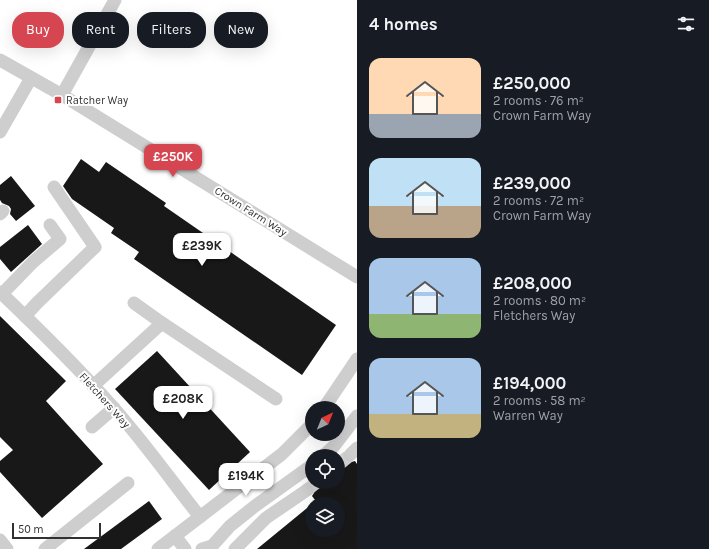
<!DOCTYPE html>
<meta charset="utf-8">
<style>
body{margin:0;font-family:Karla,sans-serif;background:#242831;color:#f1f3f6;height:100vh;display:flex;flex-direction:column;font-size:15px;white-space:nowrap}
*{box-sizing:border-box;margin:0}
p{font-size:13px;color:#9ea1a6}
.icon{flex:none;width:22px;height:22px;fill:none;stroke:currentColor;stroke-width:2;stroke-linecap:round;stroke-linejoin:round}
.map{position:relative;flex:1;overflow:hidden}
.drawer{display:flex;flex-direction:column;background:#171b24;width:352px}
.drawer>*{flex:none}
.top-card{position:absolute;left:12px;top:12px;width:285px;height:36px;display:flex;gap:8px}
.needle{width:26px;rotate:43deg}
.fabs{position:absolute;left:305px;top:401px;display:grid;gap:8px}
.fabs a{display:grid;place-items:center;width:40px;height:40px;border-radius:50%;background:#171b24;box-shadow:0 4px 16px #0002;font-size:20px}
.scale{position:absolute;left:12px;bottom:10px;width:89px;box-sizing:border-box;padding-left:4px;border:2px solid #313131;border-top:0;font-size:11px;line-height:14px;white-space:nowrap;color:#313131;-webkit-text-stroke:3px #fff;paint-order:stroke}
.price{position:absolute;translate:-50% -34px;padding:0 9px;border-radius:8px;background:#fff;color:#222;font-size:13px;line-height:26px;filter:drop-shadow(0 1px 2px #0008)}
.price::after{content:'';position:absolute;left:50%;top:24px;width:12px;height:9px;margin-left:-6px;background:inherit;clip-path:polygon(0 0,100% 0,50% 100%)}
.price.current{background:#d64651;color:#fff}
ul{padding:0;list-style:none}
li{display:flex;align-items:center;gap:12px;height:100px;padding:0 12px}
li span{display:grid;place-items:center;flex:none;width:112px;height:80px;border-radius:12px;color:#555}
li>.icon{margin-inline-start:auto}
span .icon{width:48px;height:48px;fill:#fffc;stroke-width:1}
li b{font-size:17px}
h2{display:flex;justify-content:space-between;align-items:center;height:48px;padding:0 12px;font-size:17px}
.tag{padding:0 14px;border-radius:16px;background:#171b24;box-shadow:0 4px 16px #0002;font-size:14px;line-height:36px}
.tag.current{background:#d64651;color:#fff}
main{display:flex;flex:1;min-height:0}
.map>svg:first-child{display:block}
.building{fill:#181818}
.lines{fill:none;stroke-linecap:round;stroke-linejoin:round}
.minor-tunnel{stroke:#d6d6d6;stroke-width:13;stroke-dasharray:13 6;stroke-linecap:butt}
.minor{stroke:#cecece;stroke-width:13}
.poi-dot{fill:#d64651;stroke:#fff;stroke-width:1.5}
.labels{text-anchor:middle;stroke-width:4;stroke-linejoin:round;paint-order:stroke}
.poi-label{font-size:11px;fill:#313131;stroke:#fff;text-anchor:start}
.street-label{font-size:11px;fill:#313131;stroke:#fff}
</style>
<main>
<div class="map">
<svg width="357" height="549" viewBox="0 0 357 549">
<rect width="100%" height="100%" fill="#fff"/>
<g class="building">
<polygon points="81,159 99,172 106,162 166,203 164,206 336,325 302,375 134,259 139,252 111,233 114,228 72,199 63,186"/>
<polygon points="11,176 35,206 16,221 10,214 11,209 9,206 2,203 0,200 0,185"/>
<polygon points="28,225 42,244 11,272 0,259 0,247"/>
<polygon points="0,316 66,381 46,401 103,464 42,518 0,472 0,461 13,450 0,437"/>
<polygon points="157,351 250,452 209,490 115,389"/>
<polygon points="342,456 344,460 348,463 355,461 357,464 357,549 257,549 312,504 312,530 338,530 338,504 318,504 312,496 314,493 315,489 313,485 310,483 338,482 338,460"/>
<polygon points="149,501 162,519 121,549 84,549"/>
</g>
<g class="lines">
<g class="minor-tunnel">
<polyline points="338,465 350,455"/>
<polyline points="307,490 317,482"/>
</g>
<g class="minor">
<polyline points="98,29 116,40"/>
<polyline points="0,60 62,95 357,277"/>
<polyline points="62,95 115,0"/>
<polyline points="0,132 31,78"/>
<polyline points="0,214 3,211"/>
<path d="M 0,292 C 39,329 77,367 113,407 C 144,442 171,480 200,517"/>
<polyline points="2,294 33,262 60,239 50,225"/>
<polyline points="134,303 162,323"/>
<polyline points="25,316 37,303 95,247 54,187"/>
<polyline points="93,386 162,323 276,399"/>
<polyline points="324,408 357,359"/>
<polyline points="92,427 114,408"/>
<polyline points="350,455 357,448"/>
<polyline points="323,456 334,446 357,416"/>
<polyline points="175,536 185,549"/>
<polyline points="0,540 7,549"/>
<polyline points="45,549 128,483"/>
<polyline points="158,549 282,454 312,424"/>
<polyline points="202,549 212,546 230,526 255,506 312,465"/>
<polyline points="235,549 266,518 307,490"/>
</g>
</g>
<rect class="poi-dot" x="54" y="96" width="8" height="8" rx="2"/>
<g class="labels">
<g class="poi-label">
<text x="66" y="104">Ratcher Way</text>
</g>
<g class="street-label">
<text transform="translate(251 211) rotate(32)" y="4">Crown Farm Way</text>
<text transform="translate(105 400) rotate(48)" y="4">Fletchers Way</text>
</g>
</g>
</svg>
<div class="fabs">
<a><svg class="needle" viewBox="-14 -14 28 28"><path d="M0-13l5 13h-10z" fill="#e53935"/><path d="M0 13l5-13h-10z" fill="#9ea1a6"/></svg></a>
<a><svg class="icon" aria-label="locate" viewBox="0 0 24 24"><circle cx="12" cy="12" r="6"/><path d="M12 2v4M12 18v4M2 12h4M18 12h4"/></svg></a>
<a><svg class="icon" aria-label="layers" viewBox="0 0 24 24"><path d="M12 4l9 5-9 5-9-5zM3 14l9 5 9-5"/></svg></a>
</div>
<div class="scale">50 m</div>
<b class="price current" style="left:173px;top:178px">£250K</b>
<b class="price" style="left:202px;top:267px">£239K</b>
<b class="price" style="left:183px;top:420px">£208K</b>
<b class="price" style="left:246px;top:497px">£194K</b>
<div class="top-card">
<a class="tag current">Buy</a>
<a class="tag">Rent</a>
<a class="tag">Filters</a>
<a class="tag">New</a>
</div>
</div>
<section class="drawer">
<h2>4 homes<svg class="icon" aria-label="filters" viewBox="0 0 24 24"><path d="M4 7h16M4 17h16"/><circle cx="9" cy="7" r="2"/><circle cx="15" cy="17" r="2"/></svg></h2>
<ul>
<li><span style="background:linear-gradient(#ffd9b3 70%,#9aa5b1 0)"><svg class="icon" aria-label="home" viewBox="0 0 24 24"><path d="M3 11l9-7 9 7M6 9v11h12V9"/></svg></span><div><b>£250,000</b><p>2 rooms · 76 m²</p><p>Crown Farm Way</p></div></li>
<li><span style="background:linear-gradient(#bfe0f5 60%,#b9a48a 0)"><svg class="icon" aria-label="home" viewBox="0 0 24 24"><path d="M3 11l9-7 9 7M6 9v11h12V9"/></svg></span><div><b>£239,000</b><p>2 rooms · 72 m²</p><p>Crown Farm Way</p></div></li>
<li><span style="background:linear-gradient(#a9c7e8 70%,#8fb573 0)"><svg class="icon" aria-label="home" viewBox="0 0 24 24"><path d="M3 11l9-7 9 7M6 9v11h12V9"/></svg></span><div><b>£208,000</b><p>2 rooms · 80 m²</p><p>Fletchers Way</p></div></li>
<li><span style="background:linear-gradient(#a9c7e8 70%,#c2b280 0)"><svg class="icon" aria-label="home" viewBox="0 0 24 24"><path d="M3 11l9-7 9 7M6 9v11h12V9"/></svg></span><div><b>£194,000</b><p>2 rooms · 58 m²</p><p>Warren Way</p></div></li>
</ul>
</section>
</main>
